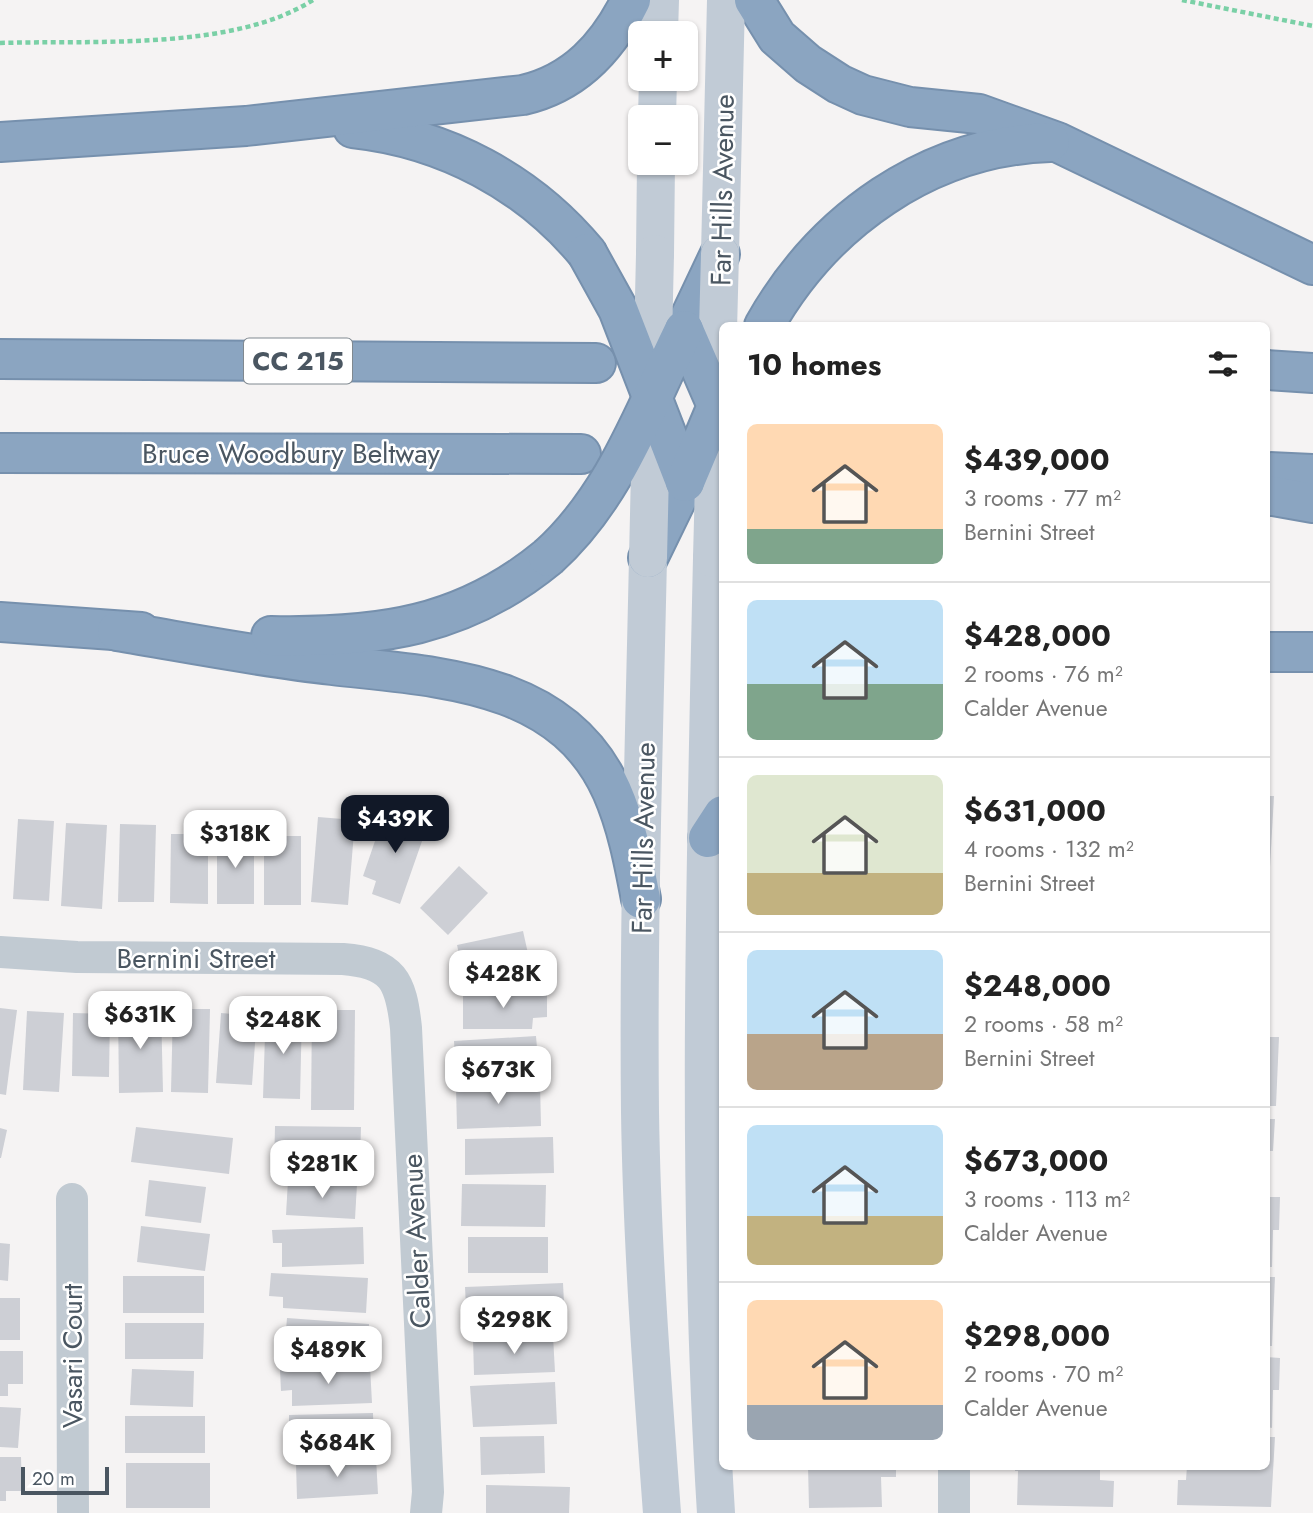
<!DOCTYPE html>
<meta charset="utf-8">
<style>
body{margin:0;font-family:Jost,sans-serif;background:#f2f2f2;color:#222;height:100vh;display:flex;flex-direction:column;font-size:26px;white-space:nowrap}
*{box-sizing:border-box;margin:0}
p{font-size:23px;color:#767676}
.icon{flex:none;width:38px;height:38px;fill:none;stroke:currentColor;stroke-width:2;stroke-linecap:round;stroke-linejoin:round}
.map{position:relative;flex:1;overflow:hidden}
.sheet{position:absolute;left:719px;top:322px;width:551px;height:1148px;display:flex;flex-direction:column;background:#fff;border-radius:10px;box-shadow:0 2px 5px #0004}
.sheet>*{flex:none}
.buttons{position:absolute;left:628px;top:21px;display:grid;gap:14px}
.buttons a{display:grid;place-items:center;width:70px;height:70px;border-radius:10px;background:#fff;box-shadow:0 2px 5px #0004;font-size:35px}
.scale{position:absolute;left:21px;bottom:18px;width:88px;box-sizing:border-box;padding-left:7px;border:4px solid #4a5661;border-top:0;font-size:19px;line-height:24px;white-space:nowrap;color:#4a5661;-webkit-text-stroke:5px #fff;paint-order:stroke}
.price{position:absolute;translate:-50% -60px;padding:0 16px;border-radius:14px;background:#fff;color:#222;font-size:23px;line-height:46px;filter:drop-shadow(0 2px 4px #0008)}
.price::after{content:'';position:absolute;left:50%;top:42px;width:21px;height:16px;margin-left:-10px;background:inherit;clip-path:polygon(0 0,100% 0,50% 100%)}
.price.selected{background:#111827;color:#fff}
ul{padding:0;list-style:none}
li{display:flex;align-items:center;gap:21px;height:175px;padding:0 28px}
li+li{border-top:2px solid #e0e0e0}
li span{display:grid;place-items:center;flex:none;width:196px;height:140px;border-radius:10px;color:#555}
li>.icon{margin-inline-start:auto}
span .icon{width:84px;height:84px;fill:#fffc;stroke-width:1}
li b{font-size:30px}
h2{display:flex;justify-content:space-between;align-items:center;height:84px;padding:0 28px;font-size:30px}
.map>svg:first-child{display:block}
.building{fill:#cdcfd5}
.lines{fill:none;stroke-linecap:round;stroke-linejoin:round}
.highway-casing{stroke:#7690ad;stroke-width:42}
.path{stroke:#7ad0a6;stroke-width:4.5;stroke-dasharray:5 3.5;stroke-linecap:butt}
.street{stroke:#c1cad2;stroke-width:32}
.secondary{stroke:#c1cbd6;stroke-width:38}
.highway{stroke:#8ba5c1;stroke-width:38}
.highway-bridge-casing{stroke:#7690ad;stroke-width:42;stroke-linecap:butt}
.secondary-bridge{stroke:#c1cbd6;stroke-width:38}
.highway-bridge{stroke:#8ba5c1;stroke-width:38}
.labels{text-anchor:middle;stroke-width:5;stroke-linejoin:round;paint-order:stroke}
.shield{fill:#fff;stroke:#808990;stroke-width:2}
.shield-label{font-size:26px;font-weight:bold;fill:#4a5661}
.street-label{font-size:28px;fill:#4a5661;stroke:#fff}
</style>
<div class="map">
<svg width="1313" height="1513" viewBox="0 0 1313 1513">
<rect width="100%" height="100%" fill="#f5f3f3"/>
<g class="building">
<polygon points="1267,796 1274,796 1270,867 1267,866"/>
<polygon points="386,809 428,824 400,904 372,894 376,881 363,876"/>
<polygon points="318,817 355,820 348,905 311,902"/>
<polygon points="18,819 54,821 49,901 13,899"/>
<polygon points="66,823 107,825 102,909 61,906"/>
<polygon points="120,824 156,825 154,902 118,902"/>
<polygon points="171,834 208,834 208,904 170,903"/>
<rect x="217" y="835" width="37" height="69"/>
<rect x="264" y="836" width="37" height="69"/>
<polygon points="459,866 488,893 448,935 420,908"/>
<polygon points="523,931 531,967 465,981 457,945"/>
<polygon points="547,992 547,1017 533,1018 532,1029 463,1029 463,993"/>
<polygon points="0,1008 17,1010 6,1095 0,1094"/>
<polygon points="161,1008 163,1092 119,1093 118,1009"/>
<polygon points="173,1009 210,1009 208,1093 171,1092"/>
<polygon points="273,1010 302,1011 300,1099 263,1098 265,1035 272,1035"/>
<polygon points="312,1010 355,1010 354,1110 311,1110"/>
<polygon points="27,1011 64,1013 59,1092 23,1090"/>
<polygon points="73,1013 110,1014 109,1077 72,1076"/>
<polygon points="221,1013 257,1016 252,1085 216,1083"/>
<polygon points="536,1036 539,1072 456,1077 454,1041"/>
<polygon points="1267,1037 1279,1037 1276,1106 1267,1106"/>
<polygon points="540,1083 541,1126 457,1129 456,1086"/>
<polygon points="1267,1119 1275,1119 1273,1151 1267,1151"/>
<polygon points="275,1126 361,1127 360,1160 347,1159 346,1171 274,1170"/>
<polygon points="136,1127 233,1138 229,1174 131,1162"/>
<polygon points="0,1128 7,1130 1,1158 0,1158"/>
<polygon points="553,1137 554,1173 465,1175 465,1139"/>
<polygon points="149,1180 206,1187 201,1223 145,1216"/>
<polygon points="288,1180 357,1184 355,1219 286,1215"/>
<polygon points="462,1184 546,1185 545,1227 461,1226"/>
<polygon points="1267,1197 1280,1197 1279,1230 1273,1230 1272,1267 1267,1267"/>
<polygon points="141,1226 210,1234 205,1271 137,1262"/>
<polygon points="363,1227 364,1264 282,1267 282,1243 273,1243 272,1230"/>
<rect x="468" y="1237" width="80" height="36"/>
<polygon points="0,1243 10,1244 8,1281 0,1280"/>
<polygon points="271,1273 368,1278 366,1313 283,1308 283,1297 269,1296"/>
<rect x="123" y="1276" width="81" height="37"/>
<polygon points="1267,1277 1275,1277 1272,1346 1267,1346"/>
<polygon points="563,1283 565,1323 467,1327 465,1287"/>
<rect x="0" y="1298" width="20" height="42"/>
<polygon points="287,1318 369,1324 367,1359 284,1354"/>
<polygon points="125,1323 204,1323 203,1359 125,1359"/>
<polygon points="553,1336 555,1372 474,1375 473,1339"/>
<polygon points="0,1351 23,1351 23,1384 8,1384 8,1396 0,1396"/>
<polygon points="1267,1357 1280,1358 1279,1390 1273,1390 1272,1428 1267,1427"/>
<polygon points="370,1366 372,1403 292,1406 292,1390 281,1391 280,1370"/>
<polygon points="132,1369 194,1371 193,1407 130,1405"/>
<polygon points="555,1382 557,1424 473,1427 470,1386"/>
<polygon points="0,1407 21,1408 18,1448 0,1447"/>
<polygon points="373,1413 374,1449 289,1451 289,1415"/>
<rect x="125" y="1416" width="80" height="37"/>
<polygon points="544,1436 545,1473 481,1475 480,1437"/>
<polygon points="1267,1437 1275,1437 1271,1507 1177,1505 1178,1480 1186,1480 1187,1466 1267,1466"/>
<polygon points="0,1457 21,1457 22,1491 6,1491 6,1501 0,1501"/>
<polygon points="376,1458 378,1494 297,1499 296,1463"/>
<rect x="126" y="1463" width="84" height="45"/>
<polygon points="808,1466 896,1466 896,1477 881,1477 882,1507 809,1508"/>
<polygon points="1015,1466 1100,1466 1100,1480 1114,1481 1113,1507 1017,1505 1018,1471 1015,1471"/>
<polygon points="486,1485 570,1487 569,1513 486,1513"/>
</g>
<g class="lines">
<defs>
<g id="highway">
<polyline points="754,0 777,37 808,64 839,84 863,95 910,107 979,114 1057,142 1313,265"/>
<path d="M 353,128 C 445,138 528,182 587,253"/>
<path d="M 0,142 L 246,126 L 523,95 C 575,83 608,47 631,0"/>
<path d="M 764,326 C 823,221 928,146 1050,142"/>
<polyline points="684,330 720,254"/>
<polyline points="0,359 596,363"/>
<polyline points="1267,370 1313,373"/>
<polyline points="0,453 581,454"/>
<polyline points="1267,472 1313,474"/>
<polyline points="1267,495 1313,503"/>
<polyline points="648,558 685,482"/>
<polyline points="0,622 141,632"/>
<path d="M 117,631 C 189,643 260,657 332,665 C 436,677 562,679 612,791 C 627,825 634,862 641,899"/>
<path d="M 271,636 C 378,638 463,627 548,557"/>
<polyline points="1267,652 1313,652"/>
<polyline points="708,838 723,815"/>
</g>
</defs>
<use href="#highway" class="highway-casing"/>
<g class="path">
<polyline points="1182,0 1313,26"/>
<path d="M 0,43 C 94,40 233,51 313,0"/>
</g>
<g class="street">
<path d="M 0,952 L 77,957 L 343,959 C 393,963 401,981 406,1028 L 428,1492 L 426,1513"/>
<polyline points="72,1199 73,1513"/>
<polyline points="954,1466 954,1513"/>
</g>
<g class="secondary">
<polyline points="659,33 660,0"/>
<polyline points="657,117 658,79"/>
<polyline points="655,254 656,163"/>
<polyline points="720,254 726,0"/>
<path d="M 648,558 C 644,742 638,927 640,1112 C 642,1246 652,1379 662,1513"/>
<path d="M 712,558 C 705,876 696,1195 716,1513"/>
</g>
<use href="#highway" class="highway"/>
<defs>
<g id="highway-bridge">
<polyline points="587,253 618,309 685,482"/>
<polyline points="684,330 717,406 685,482"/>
<path d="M 548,557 C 615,497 645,409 684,330"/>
</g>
</defs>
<use href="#highway-bridge" class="highway-bridge-casing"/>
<g class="secondary-bridge">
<polyline points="648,558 655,254"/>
<polyline points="712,558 720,254"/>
</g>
<use href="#highway-bridge" class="highway-bridge"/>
</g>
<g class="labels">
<rect class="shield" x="244" y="338.5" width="108" height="45" rx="5"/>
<g class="shield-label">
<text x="298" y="370">CC 215</text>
</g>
<g class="street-label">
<text transform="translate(722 190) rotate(-89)" y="10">Far Hills Avenue</text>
<text x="291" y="463">Bruce Woodbury Beltway</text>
<text transform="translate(643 838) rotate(-89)" y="10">Far Hills Avenue</text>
<text x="196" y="968">Bernini Street</text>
<text transform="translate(416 1241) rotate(-93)" y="10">Calder Avenue</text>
<text transform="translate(72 1356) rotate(-90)" y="10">Vasari Court</text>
</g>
</g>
</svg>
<div class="buttons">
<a>+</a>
<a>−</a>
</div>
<div class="scale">20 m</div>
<b class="price selected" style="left:395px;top:855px">$439K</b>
<b class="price" style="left:235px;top:870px">$318K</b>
<b class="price" style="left:503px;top:1010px">$428K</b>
<b class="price" style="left:140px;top:1051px">$631K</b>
<b class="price" style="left:283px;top:1056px">$248K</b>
<b class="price" style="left:498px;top:1106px">$673K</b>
<b class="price" style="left:322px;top:1200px">$281K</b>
<b class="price" style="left:514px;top:1356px">$298K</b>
<b class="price" style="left:328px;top:1386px">$489K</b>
<b class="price" style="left:337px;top:1479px">$684K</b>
<section class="sheet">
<h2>10 homes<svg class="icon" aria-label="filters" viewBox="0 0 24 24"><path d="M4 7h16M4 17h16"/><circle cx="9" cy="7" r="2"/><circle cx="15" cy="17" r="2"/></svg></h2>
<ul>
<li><span style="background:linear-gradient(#ffd9b3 75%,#7fa58c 0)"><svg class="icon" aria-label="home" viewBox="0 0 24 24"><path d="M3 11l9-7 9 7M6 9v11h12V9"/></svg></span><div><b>$439,000</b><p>3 rooms · 77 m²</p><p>Bernini Street</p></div></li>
<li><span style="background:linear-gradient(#bfe0f5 60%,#7fa58c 0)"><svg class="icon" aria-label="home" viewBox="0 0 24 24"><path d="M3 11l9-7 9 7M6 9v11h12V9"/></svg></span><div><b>$428,000</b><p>2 rooms · 76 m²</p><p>Calder Avenue</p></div></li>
<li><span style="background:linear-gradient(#dfe7d0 70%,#c2b280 0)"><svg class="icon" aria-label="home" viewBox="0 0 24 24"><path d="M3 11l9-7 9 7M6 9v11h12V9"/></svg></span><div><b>$631,000</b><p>4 rooms · 132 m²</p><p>Bernini Street</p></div></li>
<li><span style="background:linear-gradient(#bfe0f5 60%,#b9a48a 0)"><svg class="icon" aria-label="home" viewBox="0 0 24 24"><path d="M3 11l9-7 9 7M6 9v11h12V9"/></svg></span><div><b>$248,000</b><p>2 rooms · 58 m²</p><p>Bernini Street</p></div></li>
<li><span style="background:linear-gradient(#bfe0f5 65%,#c2b280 0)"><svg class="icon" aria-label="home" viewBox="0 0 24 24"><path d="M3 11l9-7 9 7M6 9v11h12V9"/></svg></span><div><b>$673,000</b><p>3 rooms · 113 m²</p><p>Calder Avenue</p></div></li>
<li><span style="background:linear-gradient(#ffd9b3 75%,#9aa5b1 0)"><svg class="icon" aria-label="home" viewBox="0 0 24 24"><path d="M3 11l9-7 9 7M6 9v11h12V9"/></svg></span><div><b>$298,000</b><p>2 rooms · 70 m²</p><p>Calder Avenue</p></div></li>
</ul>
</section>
</div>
